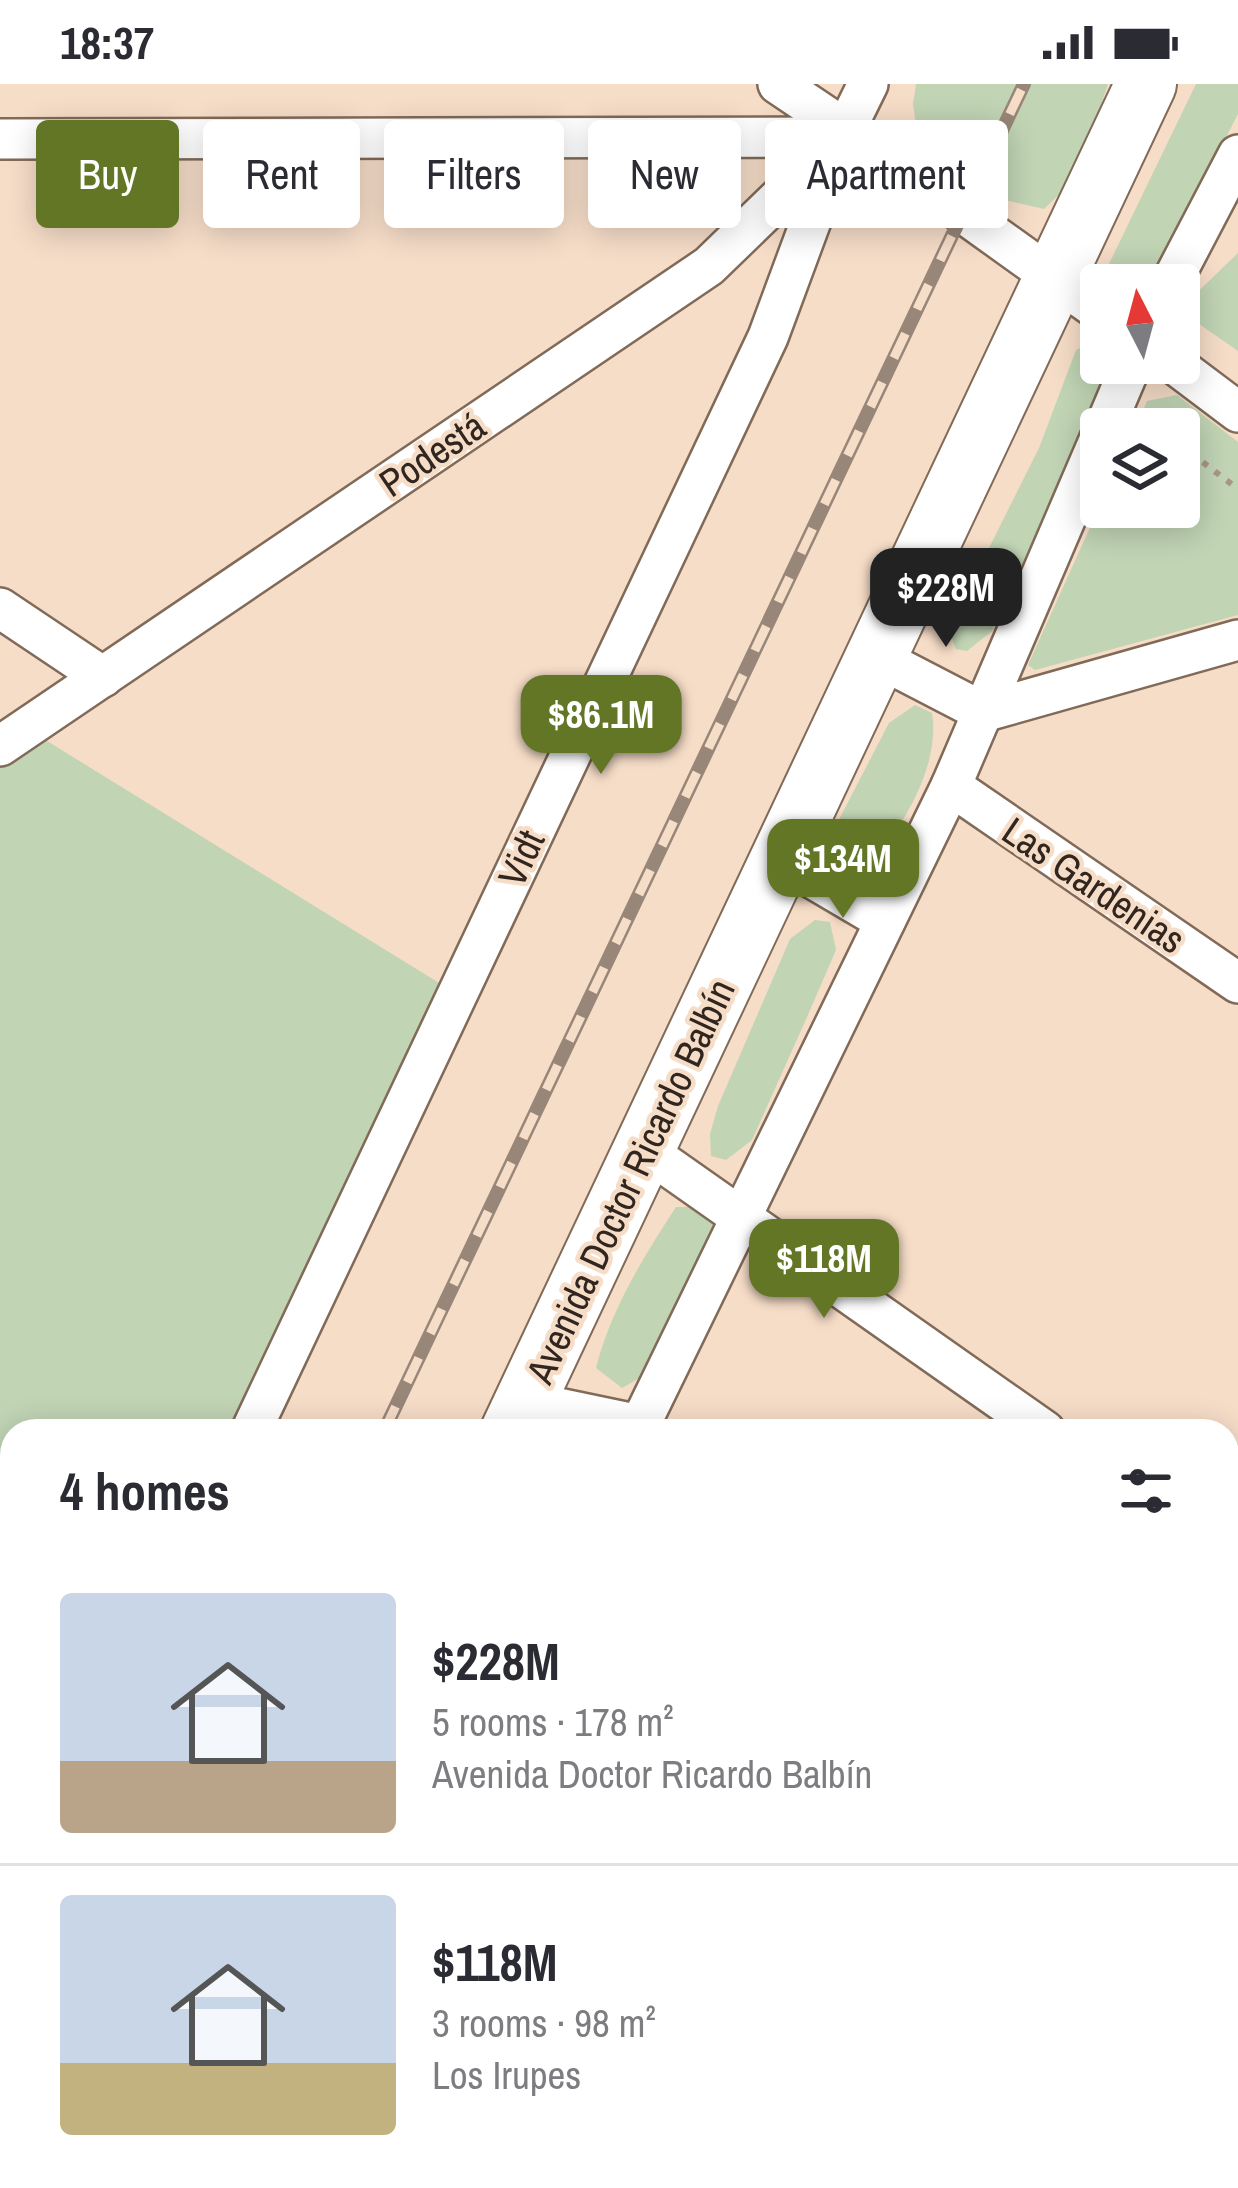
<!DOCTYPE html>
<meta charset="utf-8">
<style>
body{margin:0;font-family:"Archivo Narrow",sans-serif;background:#f2f2f3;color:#2b2b33;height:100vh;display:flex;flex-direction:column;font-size:45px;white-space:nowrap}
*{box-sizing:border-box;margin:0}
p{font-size:39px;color:#7c7c81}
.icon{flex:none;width:66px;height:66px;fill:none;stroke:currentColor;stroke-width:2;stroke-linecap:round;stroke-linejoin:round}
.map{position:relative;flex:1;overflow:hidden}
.drawer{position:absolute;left:0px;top:1335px;width:1239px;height:771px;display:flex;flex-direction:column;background:#fff;border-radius:36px 36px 0 0;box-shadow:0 6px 30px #0003}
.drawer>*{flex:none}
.top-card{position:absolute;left:36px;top:36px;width:1167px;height:108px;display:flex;gap:24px}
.needle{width:78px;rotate:354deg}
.buttons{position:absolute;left:1080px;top:180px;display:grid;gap:24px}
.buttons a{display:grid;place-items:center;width:120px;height:120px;border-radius:12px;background:#fff;box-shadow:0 6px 30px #0003;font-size:60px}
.price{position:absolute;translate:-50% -102px;padding:0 27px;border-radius:24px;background:#627625;color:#fff;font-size:39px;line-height:78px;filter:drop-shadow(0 3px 6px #0008)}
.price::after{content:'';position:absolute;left:50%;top:72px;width:36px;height:27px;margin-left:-18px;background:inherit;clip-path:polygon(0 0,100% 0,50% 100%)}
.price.active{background:#222;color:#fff}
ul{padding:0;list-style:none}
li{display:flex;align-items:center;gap:36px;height:300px;padding:0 60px}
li+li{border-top:3px solid #e1e1e2}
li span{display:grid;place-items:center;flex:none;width:336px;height:240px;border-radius:12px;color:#555}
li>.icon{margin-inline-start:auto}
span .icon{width:144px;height:144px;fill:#fffc;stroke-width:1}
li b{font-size:51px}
h2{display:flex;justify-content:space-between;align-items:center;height:144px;padding:0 60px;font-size:51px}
.pill{padding:0 42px;border-radius:12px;background:#fff;box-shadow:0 6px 30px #0003;font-size:42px;line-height:108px}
.pill.active{background:#627625;color:#fff}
.status{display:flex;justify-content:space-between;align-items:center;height:84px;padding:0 60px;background:#fff;direction:ltr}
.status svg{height:33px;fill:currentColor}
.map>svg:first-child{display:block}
.green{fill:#c1d4b4}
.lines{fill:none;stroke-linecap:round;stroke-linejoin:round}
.minor-casing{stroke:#816a58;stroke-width:44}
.primary-casing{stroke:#816a58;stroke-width:64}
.path{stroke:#a99686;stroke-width:6;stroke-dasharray:6 9;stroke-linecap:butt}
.minor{stroke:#fff;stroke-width:39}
.primary{stroke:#fff;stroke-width:60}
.rail-casing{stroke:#988678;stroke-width:14}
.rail{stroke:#f6ddc8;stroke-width:9;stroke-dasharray:27;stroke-linecap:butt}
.labels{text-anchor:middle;stroke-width:9;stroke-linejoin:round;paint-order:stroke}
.street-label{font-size:39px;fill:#30261f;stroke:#f6ddc8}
</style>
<div class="status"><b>18:37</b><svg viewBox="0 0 49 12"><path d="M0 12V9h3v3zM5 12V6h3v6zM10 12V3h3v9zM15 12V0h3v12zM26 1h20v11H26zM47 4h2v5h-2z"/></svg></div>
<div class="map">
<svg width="1238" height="2104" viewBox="0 0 1238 2104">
<rect width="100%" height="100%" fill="#f6ddc8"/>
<g class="green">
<polygon points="916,0 1108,0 1077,93 1044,125 1005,116 938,74 918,55 913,20"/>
<polygon points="1196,0 1238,0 1238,30 1150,201 1110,201 1108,182"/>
<polygon points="1238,169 1238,267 1179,226"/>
<polygon points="1093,257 1101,261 1101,279 1107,279 1094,324 992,547 967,567 956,565 951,553 954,534 1039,364 1076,266"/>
<polygon points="1177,311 1238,358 1238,531 1035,586 1028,581 1101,419 1101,423 1179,423 1179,345 1135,345 1147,317"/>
<path d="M 915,621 L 932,629 C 941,686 898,748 864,791 L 837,775 L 831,751 L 889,639 Z"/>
<polygon points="26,644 457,910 239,1347 12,1347 12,1802 0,1826 0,662"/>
<polygon points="815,836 830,838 836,866 807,933 752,1056 726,1076 711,1072 710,1050 718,1022 790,855"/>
<path d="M 676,1123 L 699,1123 L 726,1129 L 643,1292 L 622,1304 L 596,1284 C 610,1227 644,1172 676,1123 Z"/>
</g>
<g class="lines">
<defs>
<g id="minor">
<polyline points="778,0 833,37 842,53 963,129 1101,228"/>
<polyline points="0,55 842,53"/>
<polyline points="1170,201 1238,71"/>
<polyline points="1173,279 1238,328"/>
<polyline points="1104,345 1132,279"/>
<polyline points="0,524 103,593"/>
<polyline points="873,571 983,628 1238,556"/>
<polyline points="0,662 709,182 836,59"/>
<polyline points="951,702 1238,899"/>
<polyline points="783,777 885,837"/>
<polyline points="645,1066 1045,1347"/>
<polyline points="525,1317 640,1341"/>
<polyline points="251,1347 768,253 842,53 868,0"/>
<polyline points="637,1347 951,702 1101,352"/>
<polyline points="1227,1476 1238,1484"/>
<polyline points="1227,1831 1238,1816"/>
<polyline points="0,1878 12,1853"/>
<polyline points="1227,2056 1238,2064"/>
<polyline points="460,2094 475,2104"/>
<polyline points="274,2104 279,2094"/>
<polyline points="1026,2104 1033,2094"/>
</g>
<g id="primary">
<polyline points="511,1347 1146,0"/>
<polyline points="148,2104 153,2094"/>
</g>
</defs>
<use href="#minor" class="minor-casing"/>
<use href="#primary" class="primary-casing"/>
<polyline class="path" points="1179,360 1238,405"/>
<use href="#minor" class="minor"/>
<use href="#primary" class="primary"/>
<defs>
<g id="rail">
<polyline points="384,1347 1024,0"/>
<polyline points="24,2104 28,2094"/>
</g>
</defs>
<use href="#rail" class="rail-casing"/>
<use href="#rail" class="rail"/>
</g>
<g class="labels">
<g class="street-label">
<text transform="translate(432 370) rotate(-34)" y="14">Podestá</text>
<text transform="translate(521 774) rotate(-65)" y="14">Vidt</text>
<text transform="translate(1094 801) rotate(34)" y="14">Las Gardenias</text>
<text transform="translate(630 1097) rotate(-65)" y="14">Avenida Doctor Ricardo Balbín</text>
</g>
</g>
</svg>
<div class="buttons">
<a><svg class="needle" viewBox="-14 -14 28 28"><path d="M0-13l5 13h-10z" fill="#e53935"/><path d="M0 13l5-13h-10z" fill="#7c7c81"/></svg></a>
<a><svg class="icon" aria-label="layers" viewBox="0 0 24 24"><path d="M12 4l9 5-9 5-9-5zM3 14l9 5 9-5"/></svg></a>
</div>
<b class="price active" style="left:946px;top:566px">$228M</b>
<b class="price" style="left:601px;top:693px">$86.1M</b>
<b class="price" style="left:843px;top:837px">$134M</b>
<b class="price" style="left:824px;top:1237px">$118M</b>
<div class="top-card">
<a class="pill active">Buy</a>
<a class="pill">Rent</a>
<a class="pill">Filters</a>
<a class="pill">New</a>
<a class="pill">Apartment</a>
</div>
<section class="drawer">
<h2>4 homes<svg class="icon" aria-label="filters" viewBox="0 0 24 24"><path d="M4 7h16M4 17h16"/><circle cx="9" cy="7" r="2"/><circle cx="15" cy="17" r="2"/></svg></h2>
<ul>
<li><span style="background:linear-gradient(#c9d6e8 70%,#b9a48a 0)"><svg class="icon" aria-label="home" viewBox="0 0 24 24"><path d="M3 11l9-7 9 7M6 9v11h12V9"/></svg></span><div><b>$228M</b><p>5 rooms · 178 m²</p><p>Avenida Doctor Ricardo Balbín</p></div></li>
<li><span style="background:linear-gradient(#c9d6e8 70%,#c2b280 0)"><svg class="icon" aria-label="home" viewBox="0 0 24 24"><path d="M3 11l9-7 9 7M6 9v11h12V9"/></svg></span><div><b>$118M</b><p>3 rooms · 98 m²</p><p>Los Irupes</p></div></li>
</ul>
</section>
</div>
